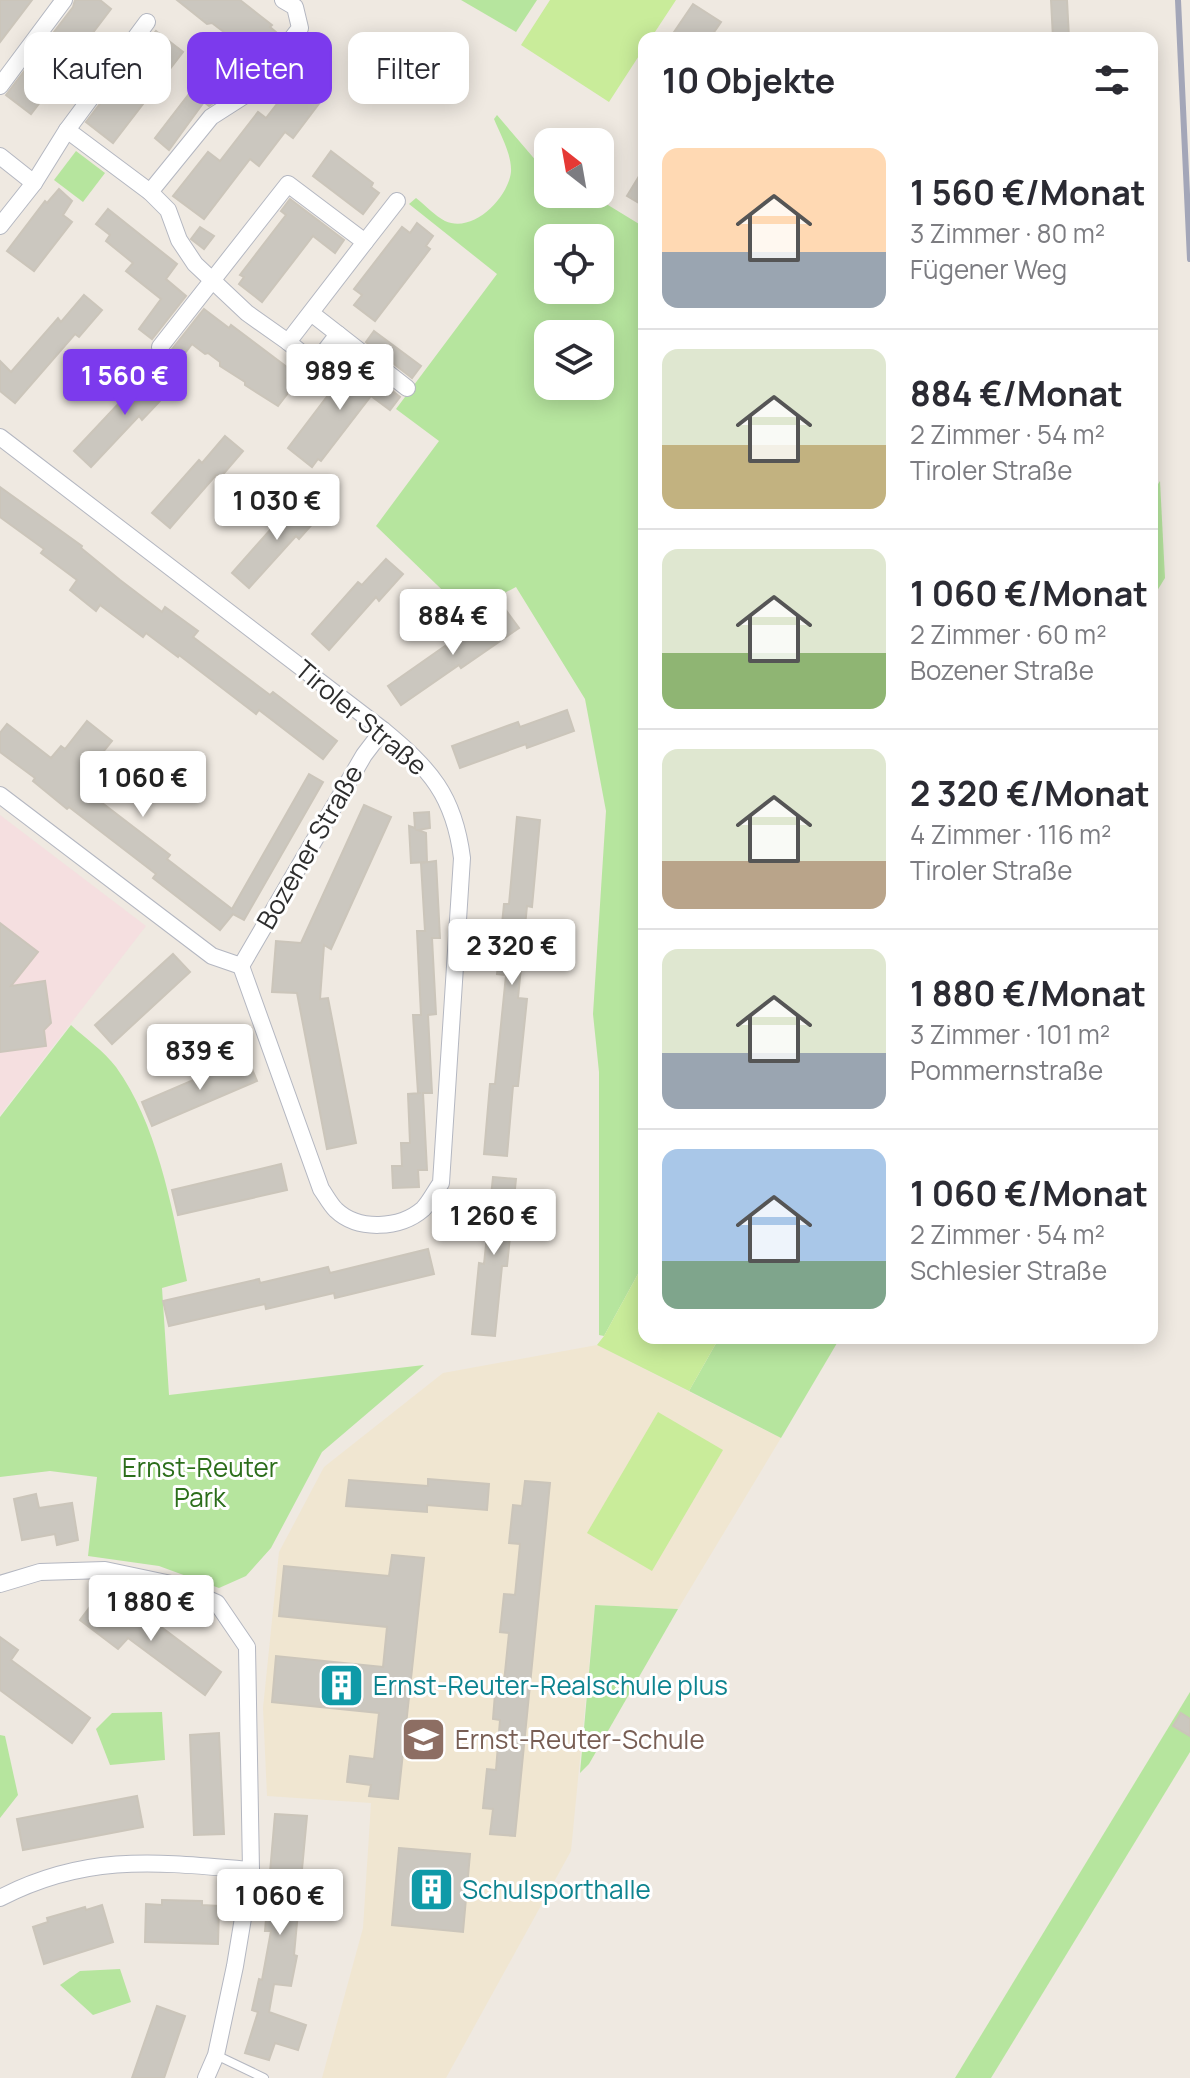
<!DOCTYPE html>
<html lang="de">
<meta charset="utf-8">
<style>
body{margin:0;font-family:Manrope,sans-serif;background:#f7f7f7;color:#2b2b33;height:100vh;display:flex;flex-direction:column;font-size:30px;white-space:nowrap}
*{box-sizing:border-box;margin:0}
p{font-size:26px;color:#7c7c81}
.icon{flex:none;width:44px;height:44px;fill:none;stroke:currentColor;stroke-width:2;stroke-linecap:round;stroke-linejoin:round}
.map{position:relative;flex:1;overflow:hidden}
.drawer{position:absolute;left:638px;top:32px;width:520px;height:1312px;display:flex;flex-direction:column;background:#fff;border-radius:16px;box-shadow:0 4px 20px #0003}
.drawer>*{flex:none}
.guide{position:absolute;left:24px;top:32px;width:494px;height:72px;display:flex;gap:16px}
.needle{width:52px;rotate:329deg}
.buttons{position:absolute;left:534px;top:128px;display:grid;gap:16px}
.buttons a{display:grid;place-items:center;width:80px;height:80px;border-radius:16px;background:#fff;box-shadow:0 4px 20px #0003;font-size:40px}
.price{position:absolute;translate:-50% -68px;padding:0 18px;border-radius:8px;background:#fff;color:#222;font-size:26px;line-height:52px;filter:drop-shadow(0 2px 4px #0008)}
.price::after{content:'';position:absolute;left:50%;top:48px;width:24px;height:18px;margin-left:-12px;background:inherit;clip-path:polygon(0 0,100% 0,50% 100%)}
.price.selected{background:#7c3aed;color:#fff}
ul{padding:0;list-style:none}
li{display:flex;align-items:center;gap:24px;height:200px;padding:0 24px}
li+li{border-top:2px solid #e1e1e2}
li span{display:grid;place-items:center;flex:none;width:224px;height:160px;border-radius:16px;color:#555}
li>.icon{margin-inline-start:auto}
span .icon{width:96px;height:96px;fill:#fffc;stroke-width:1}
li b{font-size:34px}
h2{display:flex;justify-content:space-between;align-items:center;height:96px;padding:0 24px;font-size:34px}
.pill{padding:0 28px;border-radius:16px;background:#fff;box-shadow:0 4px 20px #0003;font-size:28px;line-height:72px}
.pill.selected{background:#7c3aed;color:#fff}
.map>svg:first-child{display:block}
.education{fill:#f0e6d1}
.medical{fill:#f5dfe0}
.green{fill:#b6e59e;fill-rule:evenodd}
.pitch{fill:#c9ec9a}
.building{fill:#cbc7bf;stroke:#cbc5ba;stroke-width:2}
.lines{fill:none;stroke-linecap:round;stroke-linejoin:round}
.service-casing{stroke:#b4b7c1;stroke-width:10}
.minor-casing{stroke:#b4b7c1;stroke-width:18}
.service{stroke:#fff;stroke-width:8}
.minor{stroke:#fff;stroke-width:16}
.rail{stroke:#a3a6b8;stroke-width:6}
.labels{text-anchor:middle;stroke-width:6;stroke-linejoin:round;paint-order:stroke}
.street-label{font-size:26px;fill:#2e2e2e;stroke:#fff}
.park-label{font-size:26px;fill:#2c6e1b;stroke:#fff}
.culture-label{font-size:26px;fill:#0d838f;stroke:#fff;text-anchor:start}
.education-label{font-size:26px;fill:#785e54;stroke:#fff;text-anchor:start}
</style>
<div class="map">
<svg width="1190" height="2078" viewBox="0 0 1190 2078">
<rect width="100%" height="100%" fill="#efe9e1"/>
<polygon class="education" points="597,1345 781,1438 678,1609 595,1605 571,1851 446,2078 322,2078 363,1928 371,1803 267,1796 263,1708 279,1552 324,1467 443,1373"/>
<polygon class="medical" points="0,815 146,926 0,1115"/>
<g class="green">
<polygon points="461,0 537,0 516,32"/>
<path d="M 497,115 L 538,163 L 548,169 L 548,194 L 590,194 L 644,227 L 644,1263 L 604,1336 L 599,1335 L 599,1072 L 593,1014 L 606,811 L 585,699 L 516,587 L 466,613 L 376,526 L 439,441 L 396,409 L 497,274 L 409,204 L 416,198 C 425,205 435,216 445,221 C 473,234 508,198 511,172 C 512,154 500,134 494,119 ZM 548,238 L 600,238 L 600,290 L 548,290 ZM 548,334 L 600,334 L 600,386 L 548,386 Z"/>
<polygon points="76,151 105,173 83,202 54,180"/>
<polygon points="1160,481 1165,578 1152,599 1152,493"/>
<path d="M 71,1025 C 85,1038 104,1051 116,1067 C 158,1125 173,1212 187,1281 L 162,1288 L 169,1395 L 424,1365 L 322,1452 L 271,1548 L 246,1576 L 219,1588 L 159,1566 L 88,1556 L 97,1477 L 50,1471 L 0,1477 L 0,1117 Z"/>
<polygon points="719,1338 840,1338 781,1438 689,1391"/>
<polygon points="595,1605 678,1609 589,1764 580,1773"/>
<polygon points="1190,1692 1190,1752 991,2078 955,2078"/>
<polygon points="162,1712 165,1760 110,1765 96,1729 112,1713"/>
<polygon points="0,1735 5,1736 18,1795 0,1818"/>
<polygon points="120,1969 131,2002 93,2015 60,1985 80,1971"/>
</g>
<g class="pitch">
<polygon points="550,0 676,0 651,38 644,38 644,48 609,102 521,45"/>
<polygon points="644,1263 644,1338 719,1338 689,1391 597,1345 604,1336"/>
<polygon points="658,1412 723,1450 652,1571 587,1533"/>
</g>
<g class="building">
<polygon points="0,0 32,0 0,42"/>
<polygon points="75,0 100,0 111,9 31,114 6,95 73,7"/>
<polygon points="177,0 240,0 272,25 270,27 277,33 271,41 274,44 263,57 256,52 232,90 214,79 237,42 212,23 207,24"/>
<polygon points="1051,0 1067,0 1069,38 1053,38"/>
<polygon points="693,4 721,22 710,38 670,38"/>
<polygon points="156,31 183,52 113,143 86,122"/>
<polygon points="301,73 317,80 327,93 293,138 285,132 259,166 250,159 204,219 173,196 208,152 220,161 258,112 266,118"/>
<polygon points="199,81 220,98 209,106 204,102 169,150 155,138"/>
<polygon points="331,151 373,183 371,187 379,193 363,214 313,176"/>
<polygon points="644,168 644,206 627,196"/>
<polygon points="59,189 72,201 63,215 72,222 34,271 7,251 45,201 47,203"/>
<polygon points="290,199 344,240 335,253 313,236 262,302 239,284 244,277 240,275 286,215 281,211"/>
<polygon points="108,209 177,264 166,279 186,296 152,339 139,329 161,299 126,271 133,263 106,241 110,235 96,224"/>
<polygon points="417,223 433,236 426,246 430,249 375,321 354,305 362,295 354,289 402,227 410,233"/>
<polygon points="200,227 214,236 204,249 191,239"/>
<polygon points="84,295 102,310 79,337 75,334 15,403 0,391 0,361 11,372 58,318 61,322"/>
<polygon points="204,309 229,328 231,325 292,371 286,378 295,384 278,406 245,385 245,382 220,366 220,362 208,353 205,354 192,344 179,361 169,353"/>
<polygon points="374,331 421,366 412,378 366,342"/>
<polygon points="352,359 400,397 390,410 371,396 321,461 318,459 312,467 288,448 344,374 342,372"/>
<polygon points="159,368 176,384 142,420 139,416 91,467 74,451 122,400 125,403"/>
<polygon points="225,436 243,451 220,478 216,475 170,528 152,513 199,460 202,463"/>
<polygon points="0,487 82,546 81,548 120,580 162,612 165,607 198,631 193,637 270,695 273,692 337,741 323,759 259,710 256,714 179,655 178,657 146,633 143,637 100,605 96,611 70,590 77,580 41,553 44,549 0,517"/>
<polygon points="306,497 323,512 299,539 296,536 249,588 232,573 278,521 282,524"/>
<polygon points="386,559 403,574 379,601 376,597 329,650 312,634 358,582 362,585"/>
<polygon points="505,609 519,628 461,668 459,665 401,705 388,686 445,646 448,649"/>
<polygon points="567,710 574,731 527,748 526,744 460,768 452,746 518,722 520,727"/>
<polygon points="87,721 112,741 90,768 96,773 84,789 170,855 167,859 232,909 309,774 323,782 244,920 233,914 220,930 153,878 156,874 69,807 67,809 33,781 35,778 0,752 0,733 7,724 51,758 61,746 65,749"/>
<polygon points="364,805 391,817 331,949 324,945 320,999 328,998 356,1143 327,1149 297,993 272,992 276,941 301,943"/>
<polygon points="429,812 430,828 418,830 426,833 427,862 411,863 409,826 415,828 414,813"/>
<polygon points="517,817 540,820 532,907 527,906 518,998 527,999 518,1086 513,1086 507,1156 484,1154 490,1084 495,1084 506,975 497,974 504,904 509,904"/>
<polygon points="436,861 440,938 432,938 436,1014 428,1015 432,1093 423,1093 427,1170 418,1170 419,1187 393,1188 392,1166 402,1166 401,1143 410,1143 408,1094 421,1093 418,1093 413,1015 421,1015 417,931 425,931 421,863"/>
<polygon points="0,923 38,952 11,986 45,981 51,1023 44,1030 46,1046 0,1052"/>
<polygon points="173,954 190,972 112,1044 95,1025"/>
<polygon points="247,1057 257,1081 152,1126 142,1102"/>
<polygon points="281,1164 287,1190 178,1215 172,1190"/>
<polygon points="493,1177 516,1179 507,1266 502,1266 495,1336 472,1334 479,1263 484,1264"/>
<polygon points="428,1249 434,1274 335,1298 334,1293 266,1309 265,1304 169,1326 163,1301 259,1279 260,1283 328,1267 330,1273"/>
<polygon points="428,1479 489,1484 487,1510 427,1505 427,1512 346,1506 349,1480 428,1486"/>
<polygon points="525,1481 550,1483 515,1836 490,1834 493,1809 483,1808 487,1769 496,1770 500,1720 493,1719 496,1681 504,1682 509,1633 500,1632 504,1594 515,1595 520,1544 509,1543 513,1505 522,1506"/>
<polygon points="36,1494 39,1508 72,1503 78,1540 57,1545 55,1534 22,1540 14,1499"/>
<polygon points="392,1555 424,1558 398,1799 369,1796 371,1785 347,1782 350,1756 374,1759 379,1713 272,1702 276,1656 383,1667 387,1627 279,1616 284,1566 389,1576"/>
<polygon points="99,1595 138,1624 145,1615 221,1672 205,1695 128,1638 118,1649 80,1620"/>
<polygon points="0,1637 18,1650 11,1660 90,1718 72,1743 0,1690"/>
<polygon points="1181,1713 1190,1719 1190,1736 1173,1726"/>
<polygon points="219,1733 224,1834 194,1835 190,1735"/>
<polygon points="137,1796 143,1827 23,1850 17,1819"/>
<polygon points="275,1814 307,1816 294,1955 297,1956 291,1986 274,1984 269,2012 306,2025 298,2050 275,2043 269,2060 245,2053 258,2012 252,2010 259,1979 262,1980 271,1931 265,1931"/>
<polygon points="399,1848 470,1854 463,1932 392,1925"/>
<polygon points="162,1900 202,1901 202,1905 219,1906 218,1944 145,1942 146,1904 162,1905"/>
<polygon points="102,1905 113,1942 44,1964 33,1927 48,1922 47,1918 85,1907 86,1910"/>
<polygon points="157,2006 185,2016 164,2078 132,2078"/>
</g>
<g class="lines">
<defs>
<polyline id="service" points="216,2055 264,2078"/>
<g id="minor">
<polyline points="0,86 64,0"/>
<polyline points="67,130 150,192 168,210 179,240 195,264 247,313 288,342 365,242 288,184 160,347"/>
<polyline points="0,156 34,183"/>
<polyline points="150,192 211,117 250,92 300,28 295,7 283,0"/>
<polyline points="0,226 34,183 67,130 147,22"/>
<polyline points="365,242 397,201"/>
<polyline points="338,334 407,388"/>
<polyline points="288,342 315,364 338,334 311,313"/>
<path d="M 0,437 L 383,730 C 430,769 454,795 462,858 L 441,1183 C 435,1191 430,1202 423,1209 C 400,1229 358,1231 336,1210 C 330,1204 326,1196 321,1189 L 241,966"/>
<polyline points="0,795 212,956 241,966"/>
<polyline points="241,966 364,755 383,730"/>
<polyline points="0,1584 40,1572 105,1570 176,1585 217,1603 247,1647 251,1870 235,1966 216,2055 206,2078"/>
<path d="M 0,1898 C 87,1853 157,1862 251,1870"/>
</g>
</defs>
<use href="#service" class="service-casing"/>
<use href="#minor" class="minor-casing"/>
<use href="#service" class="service"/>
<use href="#minor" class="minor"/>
<polyline class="rail" points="1178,0 1190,259"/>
</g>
<defs>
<symbol id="building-square" viewBox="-11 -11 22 22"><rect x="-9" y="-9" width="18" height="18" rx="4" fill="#0f9aa8" stroke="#fff"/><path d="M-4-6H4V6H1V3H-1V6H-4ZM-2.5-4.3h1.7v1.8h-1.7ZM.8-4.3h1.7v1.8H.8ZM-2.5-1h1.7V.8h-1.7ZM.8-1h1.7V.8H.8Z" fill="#fff"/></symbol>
<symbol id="school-square" viewBox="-11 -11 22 22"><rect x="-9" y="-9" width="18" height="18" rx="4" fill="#8d6e63" stroke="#fff"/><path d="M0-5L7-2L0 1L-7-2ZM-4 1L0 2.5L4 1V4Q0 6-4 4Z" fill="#fff"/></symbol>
</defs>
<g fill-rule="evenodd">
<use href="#building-square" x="316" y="1660" width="51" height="51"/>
<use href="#school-square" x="398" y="1714" width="51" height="51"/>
<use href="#building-square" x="406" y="1864" width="51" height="51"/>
</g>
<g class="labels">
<g class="street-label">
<text transform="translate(361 718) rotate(40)" y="9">Tiroler Straße</text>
<text transform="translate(310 847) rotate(-60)" y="9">Bozener Straße</text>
</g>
<g class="park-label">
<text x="200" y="1477">Ernst-Reuter<tspan x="200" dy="30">Park</tspan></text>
</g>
<g class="culture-label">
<text x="373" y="1695">Ernst-Reuter-Realschule plus</text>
<text x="462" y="1899">Schulsporthalle</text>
</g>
<g class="education-label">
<text x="455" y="1749">Ernst-Reuter-Schule</text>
</g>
</g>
</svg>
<div class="buttons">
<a><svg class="needle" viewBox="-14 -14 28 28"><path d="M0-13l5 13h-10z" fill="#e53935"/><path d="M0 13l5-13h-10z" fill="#7c7c81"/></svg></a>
<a><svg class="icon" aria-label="locate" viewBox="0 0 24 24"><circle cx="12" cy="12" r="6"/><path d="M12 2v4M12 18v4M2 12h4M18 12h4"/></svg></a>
<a><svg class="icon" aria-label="layers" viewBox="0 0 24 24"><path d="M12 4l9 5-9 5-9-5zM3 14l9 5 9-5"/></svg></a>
</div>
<b class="price" style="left:340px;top:412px">989 €</b>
<b class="price selected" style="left:125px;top:417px">1 560 €</b>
<b class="price" style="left:277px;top:542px">1 030 €</b>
<b class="price" style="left:453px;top:657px">884 €</b>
<b class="price" style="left:143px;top:819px">1 060 €</b>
<b class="price" style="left:512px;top:987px">2 320 €</b>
<b class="price" style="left:200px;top:1092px">839 €</b>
<b class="price" style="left:494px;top:1257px">1 260 €</b>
<b class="price" style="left:151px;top:1643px">1 880 €</b>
<b class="price" style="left:280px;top:1937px">1 060 €</b>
<div class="guide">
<a class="pill">Kaufen</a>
<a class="pill selected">Mieten</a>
<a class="pill">Filter</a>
</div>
<section class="drawer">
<h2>10 Objekte<svg class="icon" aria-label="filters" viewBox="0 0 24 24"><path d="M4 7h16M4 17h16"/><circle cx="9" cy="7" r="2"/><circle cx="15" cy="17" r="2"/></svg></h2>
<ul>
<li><span style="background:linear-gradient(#ffd9b3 65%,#9aa5b1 0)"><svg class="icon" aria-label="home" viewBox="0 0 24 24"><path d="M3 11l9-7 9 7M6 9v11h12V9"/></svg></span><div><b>1 560 €/Monat</b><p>3 Zimmer · 80 m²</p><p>Fügener Weg</p></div></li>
<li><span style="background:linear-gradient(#dfe7d0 60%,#c2b280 0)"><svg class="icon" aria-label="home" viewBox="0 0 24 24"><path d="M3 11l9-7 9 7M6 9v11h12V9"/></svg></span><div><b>884 €/Monat</b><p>2 Zimmer · 54 m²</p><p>Tiroler Straße</p></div></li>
<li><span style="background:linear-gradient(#dfe7d0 65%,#8fb573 0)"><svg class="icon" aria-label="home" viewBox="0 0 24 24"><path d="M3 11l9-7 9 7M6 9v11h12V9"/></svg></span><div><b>1 060 €/Monat</b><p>2 Zimmer · 60 m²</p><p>Bozener Straße</p></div></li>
<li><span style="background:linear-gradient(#dfe7d0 70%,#b9a48a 0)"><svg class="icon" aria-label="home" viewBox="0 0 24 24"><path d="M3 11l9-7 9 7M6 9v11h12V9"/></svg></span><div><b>2 320 €/Monat</b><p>4 Zimmer · 116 m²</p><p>Tiroler Straße</p></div></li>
<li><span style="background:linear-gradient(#dfe7d0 65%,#9aa5b1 0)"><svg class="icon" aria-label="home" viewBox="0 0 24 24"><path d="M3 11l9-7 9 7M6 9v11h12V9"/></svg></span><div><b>1 880 €/Monat</b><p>3 Zimmer · 101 m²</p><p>Pommernstraße</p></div></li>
<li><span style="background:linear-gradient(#a9c7e8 70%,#7fa58c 0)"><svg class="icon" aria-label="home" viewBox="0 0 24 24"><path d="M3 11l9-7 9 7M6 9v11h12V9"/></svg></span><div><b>1 060 €/Monat</b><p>2 Zimmer · 54 m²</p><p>Schlesier Straße</p></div></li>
</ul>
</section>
</div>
